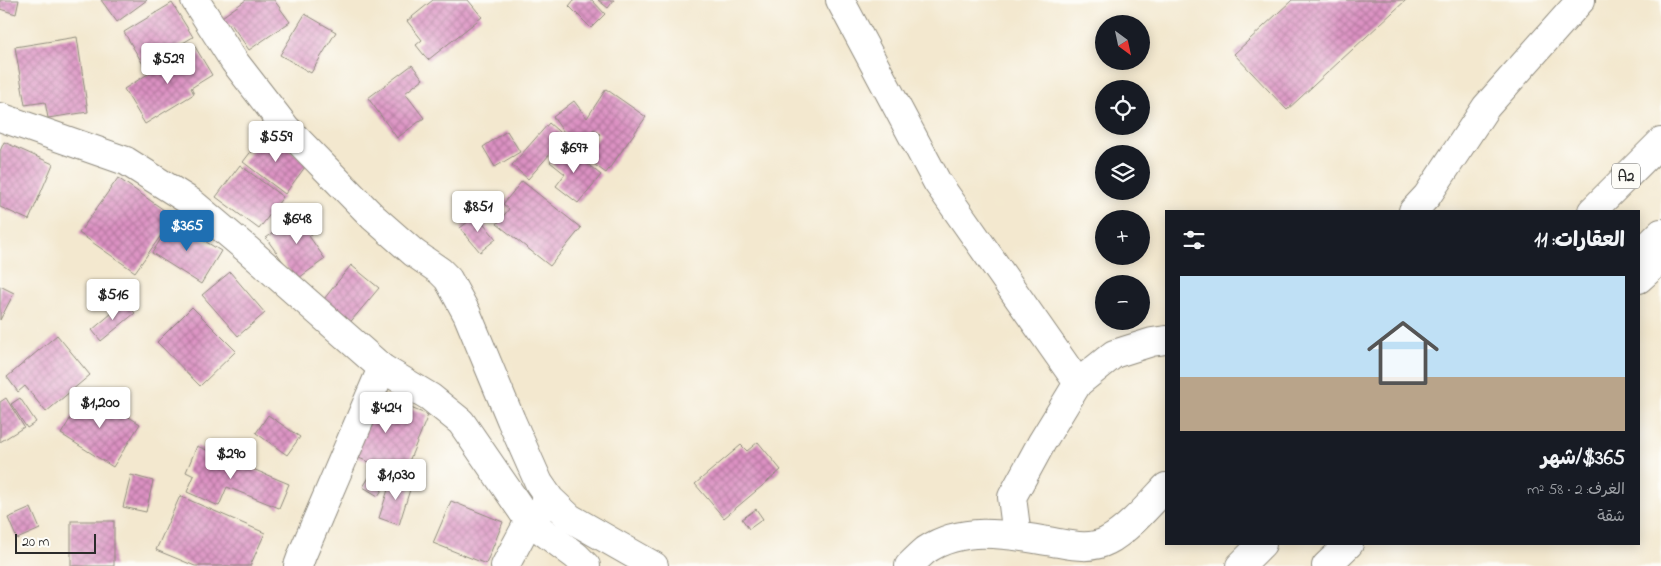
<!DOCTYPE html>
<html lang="ar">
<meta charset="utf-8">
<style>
body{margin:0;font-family:"Indie Flower","Playpen Sans Arabic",sans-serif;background:#20242c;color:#f1f3f6;direction:rtl;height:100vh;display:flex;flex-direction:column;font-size:19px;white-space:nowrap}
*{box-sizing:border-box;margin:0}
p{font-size:16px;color:#9ea1a6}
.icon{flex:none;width:28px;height:28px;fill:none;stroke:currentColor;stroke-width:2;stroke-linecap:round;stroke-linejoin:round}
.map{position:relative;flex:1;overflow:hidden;direction:ltr}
.sheet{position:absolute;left:1165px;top:210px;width:475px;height:335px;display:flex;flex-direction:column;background:#171b24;border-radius:0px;box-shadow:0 2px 12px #0003;direction:rtl}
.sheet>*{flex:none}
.needle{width:32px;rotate:147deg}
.tools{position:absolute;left:1095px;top:15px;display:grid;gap:10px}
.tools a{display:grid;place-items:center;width:55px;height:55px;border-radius:50%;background:#171b24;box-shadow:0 2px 12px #0003;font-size:25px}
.scale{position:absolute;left:15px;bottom:12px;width:81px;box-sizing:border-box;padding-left:5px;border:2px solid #2b2b2b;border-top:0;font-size:14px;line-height:18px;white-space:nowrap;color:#2b2b2b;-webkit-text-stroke:4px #fdfcf7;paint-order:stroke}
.price{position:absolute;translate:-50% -42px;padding:0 11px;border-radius:5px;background:#fff;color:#222;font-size:16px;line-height:32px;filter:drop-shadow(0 1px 2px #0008)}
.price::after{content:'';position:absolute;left:50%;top:30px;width:15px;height:11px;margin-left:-8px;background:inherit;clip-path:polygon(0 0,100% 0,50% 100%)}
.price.active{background:#1f6fb2;color:#fff}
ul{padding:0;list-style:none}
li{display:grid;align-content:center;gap:10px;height:265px;padding:0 15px}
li+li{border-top:1px solid #363941}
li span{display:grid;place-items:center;height:155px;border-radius:0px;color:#555}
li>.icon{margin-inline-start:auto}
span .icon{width:90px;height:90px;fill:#fffc;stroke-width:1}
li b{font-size:21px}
h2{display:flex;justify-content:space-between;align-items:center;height:60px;padding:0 15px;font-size:21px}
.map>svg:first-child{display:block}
.building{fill:url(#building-cross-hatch)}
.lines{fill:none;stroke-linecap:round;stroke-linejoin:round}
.minor-casing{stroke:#8f8a7d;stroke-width:30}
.highway-casing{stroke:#8f8a7d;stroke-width:30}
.minor{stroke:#fff;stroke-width:28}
.highway{stroke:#fff;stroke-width:28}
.labels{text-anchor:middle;stroke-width:4;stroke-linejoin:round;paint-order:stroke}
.shield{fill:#fdfcf7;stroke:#6a6a68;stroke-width:1}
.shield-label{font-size:15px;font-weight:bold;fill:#2b2b2b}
</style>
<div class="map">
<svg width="1661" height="566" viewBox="0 0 1661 566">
<defs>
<pattern id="building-cross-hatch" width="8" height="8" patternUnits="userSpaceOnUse" patternTransform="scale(1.25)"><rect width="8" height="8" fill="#db91c2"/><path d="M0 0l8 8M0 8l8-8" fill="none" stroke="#b2779e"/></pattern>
</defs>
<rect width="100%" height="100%" fill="#fdfcf7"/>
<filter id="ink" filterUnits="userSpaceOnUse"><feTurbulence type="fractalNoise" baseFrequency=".02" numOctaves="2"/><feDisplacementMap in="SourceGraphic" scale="10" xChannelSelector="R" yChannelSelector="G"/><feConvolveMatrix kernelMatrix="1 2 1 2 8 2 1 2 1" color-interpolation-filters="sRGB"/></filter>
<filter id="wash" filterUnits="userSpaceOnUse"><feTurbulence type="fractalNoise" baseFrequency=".0096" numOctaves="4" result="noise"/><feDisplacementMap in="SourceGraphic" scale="20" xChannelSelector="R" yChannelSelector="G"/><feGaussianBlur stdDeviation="1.12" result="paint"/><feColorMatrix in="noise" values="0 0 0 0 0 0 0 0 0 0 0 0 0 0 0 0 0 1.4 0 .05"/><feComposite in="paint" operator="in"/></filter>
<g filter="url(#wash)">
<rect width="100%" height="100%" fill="#f3e8cf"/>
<g id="blocks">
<g class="building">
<polygon points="0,0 19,0 16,14 0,9"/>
<polygon points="101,0 147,0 117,22"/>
<polygon points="246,0 274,0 290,22 249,50 231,24 225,28 219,19"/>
<polygon points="433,0 468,0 482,17 428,60 416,45 422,40 407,21"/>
<polygon points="574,0 592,0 605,14 591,28 569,6"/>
<polygon points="598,0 614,0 608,8"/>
<polygon points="1292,0 1406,0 1287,110 1234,54"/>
<polygon points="172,3 193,37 144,66 124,32"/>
<polygon points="305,14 336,32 311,73 280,55"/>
<polygon points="77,37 88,112 48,118 45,102 25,105 15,47"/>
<polygon points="194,45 212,75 191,88 194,94 145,124 124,89"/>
<polygon points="412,65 423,79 405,93 424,118 397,138 368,98"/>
<polygon points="606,89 646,117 606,173 584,157 600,134 594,129 573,145 553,117 574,101 587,118"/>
<polygon points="549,123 565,137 528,179 512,165"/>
<polygon points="507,131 520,152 495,167 483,147"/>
<polygon points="266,132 308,163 285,194 243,162"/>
<polygon points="4,142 53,164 29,220 0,207 0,151"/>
<polygon points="564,145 601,175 578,203 556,186 565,174 550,162"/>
<polygon points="240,165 283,197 259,229 216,197"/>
<polygon points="118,178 174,217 135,272 79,233"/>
<polygon points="522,181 581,228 550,266 497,224 509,209 503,204"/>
<polygon points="305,210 319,229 309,236 325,259 296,280 266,238"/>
<polygon points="477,215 496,239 480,252 460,228"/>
<polygon points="172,221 221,251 201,284 152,253"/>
<polygon points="351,265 379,288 347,326 320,304"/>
<polygon points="230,272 265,313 238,336 202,295"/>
<polygon points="0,286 14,293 0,320"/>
<polygon points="125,302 135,313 101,341 92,330"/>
<polygon points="192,307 236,351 200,386 157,342"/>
<polygon points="57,335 90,375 46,412 25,386 18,392 7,377"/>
<polygon points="87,391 140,424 113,467 61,434"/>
<polygon points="369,391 428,415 403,476 344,452"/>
<polygon points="6,398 24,427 0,442 0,402"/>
<polygon points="20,398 36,422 27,428 11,404"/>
<polygon points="268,415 300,437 287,455 256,433"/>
<polygon points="758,442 781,470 724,518 695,484 741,445 747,451"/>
<polygon points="197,446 289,484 279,508 227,487 219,506 187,492 194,476 186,472"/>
<polygon points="373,471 388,481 378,496 363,487"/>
<polygon points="131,475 153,481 146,512 123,507"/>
<polygon points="392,477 412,483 399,525 379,518"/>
<polygon points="180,496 265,533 250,566 195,566 156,550"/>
<polygon points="451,501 503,522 486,564 433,543"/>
<polygon points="31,508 40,529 17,539 8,518"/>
<polygon points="756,509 763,519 749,529 742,519"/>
<rect x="71" y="521" width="43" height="45"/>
</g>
</g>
</g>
<g filter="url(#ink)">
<use href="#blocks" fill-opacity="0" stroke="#8f8a7d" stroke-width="1"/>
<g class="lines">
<defs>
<g id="minor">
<polyline points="195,0 234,61 286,128 373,217 414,253 440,271 448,279 467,314 511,420 539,483 550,499 570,518 654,566"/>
<polyline points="840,0 937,182 1078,383"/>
<polyline points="0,117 126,161 191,202 248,250 382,368 430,397 461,422 529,521 576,556 586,566"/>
<polyline points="1413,211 1427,196 1486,107 1581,0"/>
<polyline points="1017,536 1012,497 1042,442 1078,383 1114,354 1152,342 1166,340"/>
<polyline points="298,566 302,555 382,368"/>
<polyline points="505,566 529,521 542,508"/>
<path d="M 909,566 C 914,561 920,555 926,550 C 966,523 1015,536 1059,543 C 1075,546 1092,549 1107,541 C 1127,531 1151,503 1166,487"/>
</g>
<g id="highway">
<polyline points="1592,211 1661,142"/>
<polyline points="1639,255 1661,233"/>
<polyline points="1639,279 1661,259"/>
<polyline points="1240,566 1262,544"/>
<polyline points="1326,566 1349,544"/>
</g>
</defs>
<use href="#minor" class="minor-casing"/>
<use href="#highway" class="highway-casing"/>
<use href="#minor" class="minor"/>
<use href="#highway" class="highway"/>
</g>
</g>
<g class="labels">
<rect class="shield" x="1612" y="163.5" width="28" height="25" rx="4"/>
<g class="shield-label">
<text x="1626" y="181">A2</text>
</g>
</g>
</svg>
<div class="tools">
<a><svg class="needle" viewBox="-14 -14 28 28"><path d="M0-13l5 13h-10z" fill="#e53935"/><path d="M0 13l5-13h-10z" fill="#9ea1a6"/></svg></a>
<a><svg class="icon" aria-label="locate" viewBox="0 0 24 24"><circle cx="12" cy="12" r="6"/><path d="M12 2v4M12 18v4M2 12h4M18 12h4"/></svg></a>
<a><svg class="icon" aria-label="layers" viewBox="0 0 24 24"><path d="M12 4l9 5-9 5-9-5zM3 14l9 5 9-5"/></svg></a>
<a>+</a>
<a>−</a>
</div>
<div class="scale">20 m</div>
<b class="price" style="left:168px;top:85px">$529</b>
<b class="price" style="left:276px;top:163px">$559</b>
<b class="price" style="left:574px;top:174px">$697</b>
<b class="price" style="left:478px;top:233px">$851</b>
<b class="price" style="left:297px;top:245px">$648</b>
<b class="price active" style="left:187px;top:252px">$365</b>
<b class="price" style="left:113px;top:321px">$516</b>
<b class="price" style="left:100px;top:429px">$1,200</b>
<b class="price" style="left:386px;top:434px">$424</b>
<b class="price" style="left:231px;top:480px">$290</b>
<b class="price" style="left:396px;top:501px">$1,030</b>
<section class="sheet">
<h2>العقارات: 11<svg class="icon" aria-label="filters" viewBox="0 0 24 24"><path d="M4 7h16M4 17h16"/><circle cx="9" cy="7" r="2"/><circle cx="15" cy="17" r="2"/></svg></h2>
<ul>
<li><span style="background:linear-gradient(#bfe0f5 65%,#b9a48a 0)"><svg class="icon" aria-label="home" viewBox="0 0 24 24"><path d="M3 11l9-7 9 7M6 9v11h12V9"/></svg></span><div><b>$365/شهر</b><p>الغرف: 2 · 58 m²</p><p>شقة</p></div></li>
</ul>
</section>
</div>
